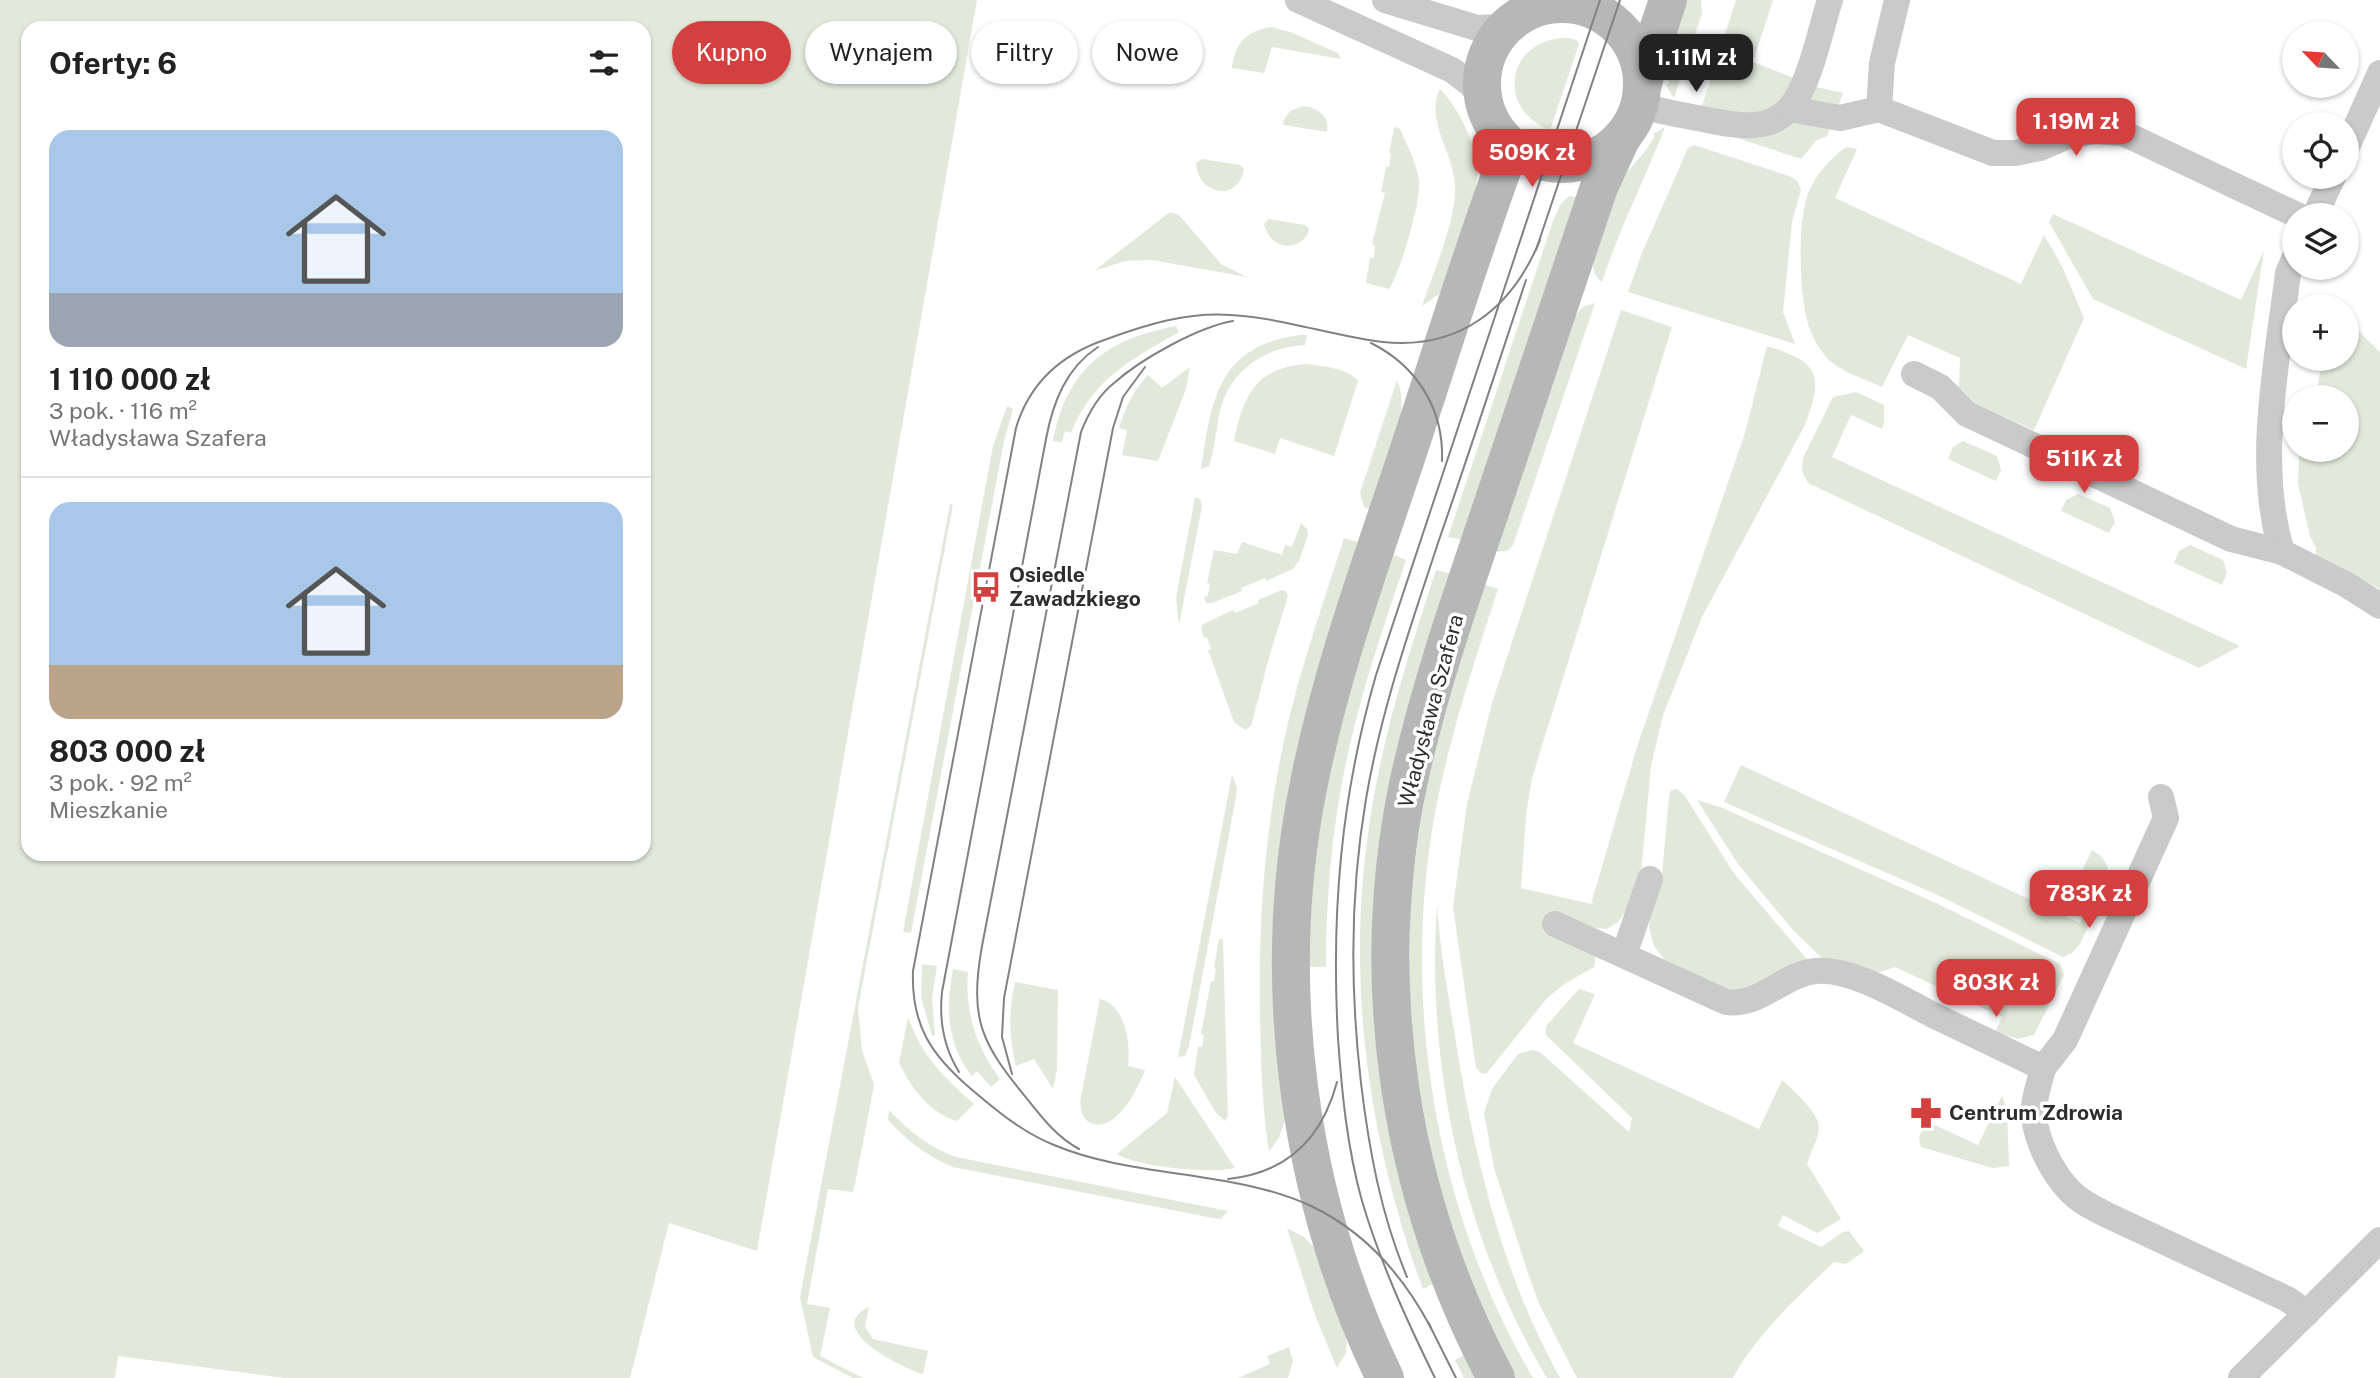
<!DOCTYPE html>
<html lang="pl">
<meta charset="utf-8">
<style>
body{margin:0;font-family:"Public Sans",sans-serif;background:#f6f6f6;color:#222;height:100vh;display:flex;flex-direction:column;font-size:26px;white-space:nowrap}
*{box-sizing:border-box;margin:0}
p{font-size:23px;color:#767676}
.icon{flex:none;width:38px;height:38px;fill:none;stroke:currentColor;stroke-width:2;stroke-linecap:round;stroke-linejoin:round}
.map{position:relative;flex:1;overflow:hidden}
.sheet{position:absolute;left:21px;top:21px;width:630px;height:840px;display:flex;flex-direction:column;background:#fff;border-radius:21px;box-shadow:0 2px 5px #0004}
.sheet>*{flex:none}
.banner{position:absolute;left:672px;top:21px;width:665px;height:63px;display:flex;gap:14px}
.needle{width:46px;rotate:295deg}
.controls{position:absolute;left:2282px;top:21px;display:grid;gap:14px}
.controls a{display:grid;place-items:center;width:77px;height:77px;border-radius:50%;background:#fff;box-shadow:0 2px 5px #0004;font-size:35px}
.price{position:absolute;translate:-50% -60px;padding:0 16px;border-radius:14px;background:#d4403f;color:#fff;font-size:23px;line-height:46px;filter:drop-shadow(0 2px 4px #0008)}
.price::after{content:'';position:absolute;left:50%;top:42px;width:21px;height:16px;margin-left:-10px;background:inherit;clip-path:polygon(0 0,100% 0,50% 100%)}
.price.selected{background:#222;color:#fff}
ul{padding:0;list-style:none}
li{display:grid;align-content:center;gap:14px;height:371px;padding:0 28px}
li+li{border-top:2px solid #e0e0e0}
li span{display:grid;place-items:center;height:217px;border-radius:21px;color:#555}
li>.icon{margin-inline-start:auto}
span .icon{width:126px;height:126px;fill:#fffc;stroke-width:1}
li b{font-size:30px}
h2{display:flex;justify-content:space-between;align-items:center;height:84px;padding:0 28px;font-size:30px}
.tag{padding:0 24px;border-radius:32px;background:#fff;box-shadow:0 2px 5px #0004;font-size:24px;line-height:63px}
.tag.selected{background:#d4403f;color:#fff}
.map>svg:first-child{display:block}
.green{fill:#e2e9db;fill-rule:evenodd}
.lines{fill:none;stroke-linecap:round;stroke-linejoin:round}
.street{stroke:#cacaca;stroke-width:26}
.secondary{stroke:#b7b7b7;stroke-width:38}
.tram{stroke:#828282;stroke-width:2}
.labels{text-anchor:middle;stroke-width:7;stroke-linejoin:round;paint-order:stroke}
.poi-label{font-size:21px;font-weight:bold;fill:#2d2d2d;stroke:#fff;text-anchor:start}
.street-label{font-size:21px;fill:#2d2d2d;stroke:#fff}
</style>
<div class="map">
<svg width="2380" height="1378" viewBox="0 0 2380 1378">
<rect width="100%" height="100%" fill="#fff"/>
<g class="green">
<path d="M 0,0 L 977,0 L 757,1251 L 669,1223 L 630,1378 L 284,1378 L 118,1356 L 115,1378 L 0,1378 ZM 28,28 L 644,28 L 644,854 L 28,854 Z"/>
<polygon points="1685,0 1701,0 1702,13 1674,98 1666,85 1669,83 1670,57"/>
<path d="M 1736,0 L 1773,0 L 1753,62 L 1794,78 C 1776,127 1742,115 1701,109 Z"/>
<path d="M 1271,27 L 1290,32 L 1338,53 L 1341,59 L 1272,47 L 1264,73 L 1232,68 C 1235,43 1246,31 1271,27 Z"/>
<path d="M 1568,38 L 1577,40 L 1579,44 L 1551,127 L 1547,129 C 1494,105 1509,37 1568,38 Z"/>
<polygon points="1812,86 1843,93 1827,136 1816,141 1801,159 1737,138"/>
<path d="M 1440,89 C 1460,109 1483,156 1476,185 L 1479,186 L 1448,281 L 1439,294 L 1422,306 C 1433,273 1456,222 1455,187 C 1455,156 1424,118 1440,89 Z"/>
<path d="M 1303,106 C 1318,107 1330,117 1327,132 L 1284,125 L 1283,121 L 1290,111 Z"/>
<path d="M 1397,127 L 1400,129 C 1407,145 1416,162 1419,180 C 1422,199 1400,273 1389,289 L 1366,283 L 1370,258 L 1374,258 L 1375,246 L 1372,244 L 1385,193 L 1381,192 L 1386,167 L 1389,167 L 1391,154 L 1389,153 L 1394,129 Z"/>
<path d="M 1665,127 C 1645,179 1619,229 1602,282 C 1593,275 1593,268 1593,258 L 1617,184 L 1646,150 L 1655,136 L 1653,134 Z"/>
<polygon points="1694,145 1792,177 1798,182 1801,190 1792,222 1783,312 1795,344 1628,292 1642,253 1688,148"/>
<path d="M 1846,147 L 1857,149 L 1835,198 L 2021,284 L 2044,235 L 2062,266 L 2084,318 L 2034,430 L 1976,404 L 1959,387 L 1960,358 L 1908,335 L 1882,387 C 1865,379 1843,373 1829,360 C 1819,350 1812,337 1808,324 C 1799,295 1797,218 1809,191 C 1817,173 1831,158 1846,147 Z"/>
<path d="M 1202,159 L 1240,165 L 1244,169 C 1239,202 1198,196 1196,163 Z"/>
<polygon points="1569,196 1576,197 1463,540 1448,537 1553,221 1560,205"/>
<polygon points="1170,212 1179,215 1221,264 1247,277 1152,260 1125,261 1094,271"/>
<polygon points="2053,214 2241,300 2264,250 2246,369 2093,299 2049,222"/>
<path d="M 1269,219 L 1305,225 L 1309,228 L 1308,234 C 1294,254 1269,247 1264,224 Z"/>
<polygon points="1595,303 1513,545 1507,551 1494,552 1573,317 1583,307"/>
<path d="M 1621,310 L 1672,327 L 1532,778 L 1526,815 L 1521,888 L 1591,904 L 1637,747 L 1745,433 L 1767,346 C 1819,362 1824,374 1805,425 L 1702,617 L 1663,715 L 1651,766 L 1641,874 L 1629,906 L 1618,922 L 1607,929 L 1594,928 L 1551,911 L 1543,931 L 1596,955 L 1594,967 L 1566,983 L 1547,998 L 1486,1074 L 1481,1073 L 1476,1068 L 1453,907 L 1467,804 L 1492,703 Z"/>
<polygon points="2347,320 2380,352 2380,589 2316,557 2316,548 2310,536 2298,484 2299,450 2347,450 2347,397 2323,397 2317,391 2322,359 2347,359"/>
<path d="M 1176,326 L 1179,332 C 1131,360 1093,378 1071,433 L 1065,431 L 1062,442 L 1053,441 C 1067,369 1106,339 1176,326 Z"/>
<path d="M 1300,335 L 1307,335 L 1305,345 C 1265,347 1230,370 1220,411 C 1216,429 1215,448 1209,466 L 1201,469 C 1212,400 1217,346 1300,335 Z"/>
<path d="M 1307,364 C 1322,366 1348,368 1358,381 L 1334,456 L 1280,438 L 1275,454 L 1234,441 C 1243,396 1256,367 1307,364 Z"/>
<path d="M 1190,367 L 1186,389 L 1158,461 L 1122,455 L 1127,430 L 1119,428 C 1125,408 1133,391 1148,375 L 1162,388 Z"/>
<path d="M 1397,380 C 1413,413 1382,476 1371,510 L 1364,507 L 1360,493 Z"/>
<polygon points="1856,392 1884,405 1884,423 1882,429 1851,415 1832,457 2240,646 2199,668 1808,483 1802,471 1803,458 1833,397"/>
<polygon points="1007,406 1013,409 1004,441 911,933 903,932 993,446"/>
<polygon points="1963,441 1997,456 2001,470 1996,481 1948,459 1953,447"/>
<polygon points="2078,494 2110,508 2115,522 2109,533 2061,511 2066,500"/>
<polygon points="1195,497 1200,499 1202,506 1179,625 1176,598"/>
<polygon points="950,504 953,505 858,1008 862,1050 874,1085 854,1189 852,1192 828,1189 807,1304 830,1308 820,1356 863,1378 853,1378 813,1357 800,1297"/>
<polygon points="1301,523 1307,529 1308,535 1299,561 1293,569 1266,581 1265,578 1241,588 1242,591 1212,603 1206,603 1204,597 1208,595 1210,584 1207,583 1214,550 1237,554 1242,542 1282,555 1285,545 1292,547"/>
<path d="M 1344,538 L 1360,543 L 1324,653 L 1285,1119 L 1279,1138 L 1269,1151 C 1262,1107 1261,1063 1260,1018 C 1258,919 1265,824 1287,727 C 1302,663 1324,601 1344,538 Z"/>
<polygon points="2190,545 2223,560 2227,573 2222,585 2174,563 2179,551"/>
<path d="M 1391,554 L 1406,560 C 1387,616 1368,671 1354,728 C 1334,806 1326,886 1326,967 L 1308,967 L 1314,861 L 1335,740 Z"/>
<path d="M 1436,570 L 1451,574 L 1401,744 L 1417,1237 L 1433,1284 L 1423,1289 C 1368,1140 1345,978 1370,820 C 1383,734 1409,652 1436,570 Z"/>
<path d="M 1483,584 L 1498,589 C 1473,666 1447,744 1433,824 C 1402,1011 1437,1215 1533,1378 L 1515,1378 L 1476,1300 L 1439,1194 L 1409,1032 L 1410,892 L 1430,765 Z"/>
<polygon points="1282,590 1286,591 1288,596 1270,654 1251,726 1245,730 1234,722 1208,650 1211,649 1207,637 1204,638 1201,628 1203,624 1233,610 1235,613 1259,603 1258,600"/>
<path d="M 1741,765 L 2080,923 L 2100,880 L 2082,871 L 2092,850 C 2104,857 2109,864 2109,878 L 2080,944 L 2072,953 L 2063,957 L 1942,897 L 1724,802 Z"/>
<polygon points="1232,775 1237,788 1236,797 1189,1046 1185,1056 1178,1057"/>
<polygon points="1677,789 1685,796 1733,872 1809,962 1748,993 1713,987 1664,959 1654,946 1649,927 1651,910 1662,874 1669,797 1671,790"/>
<polygon points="1697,800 1720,807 1938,904 2060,964 2064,975 2034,1035 2018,1039 1995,1032 2002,1017 1895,967 1871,975 1825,961 1793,930 1738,864"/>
<path d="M 1437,905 C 1440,952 1449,997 1456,1043 C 1475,1159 1502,1274 1560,1378 L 1547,1378 C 1463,1238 1426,1068 1437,905 Z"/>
<polygon points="1223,939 1228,1116 1225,1121 1216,1113 1194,1075 1198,1047 1202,1047 1204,1035 1201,1034 1211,981 1214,981 1216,969 1214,968 1219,939"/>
<polygon points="922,964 937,966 932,998 935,1035 932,1036 921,997"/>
<path d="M 953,969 L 968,972 C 965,1014 976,1046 1000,1079 L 991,1087 L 977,1071 L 972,1076 C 946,1043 946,1008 953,969 Z"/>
<path d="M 1015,982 L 1058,990 L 1057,1070 L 1053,1089 L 1034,1059 L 1016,1066 C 1009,1035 1008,1013 1015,982 Z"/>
<path d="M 1579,989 L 1595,994 L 1573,1043 L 1759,1129 L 1782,1080 C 1792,1089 1819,1113 1819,1127 C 1819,1138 1810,1153 1807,1164 L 1841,1219 L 1817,1233 L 1783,1215 L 1778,1226 L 1821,1247 L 1843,1232 L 1849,1231 L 1864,1251 L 1846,1264 L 1834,1262 C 1800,1294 1755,1336 1733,1378 L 1577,1378 L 1539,1304 L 1527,1270 L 1494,1168 L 1484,1113 L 1492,1089 L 1518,1054 L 1533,1050 L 1541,1053 L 1629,1132 L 1632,1118 L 1546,1035 L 1546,1026 Z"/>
<path d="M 1100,999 C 1125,1004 1131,1044 1128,1066 L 1145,1070 C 1139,1087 1114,1137 1089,1122 C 1082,1118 1081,1110 1080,1102 Z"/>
<path d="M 908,1017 C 923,1058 943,1076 974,1104 L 957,1121 C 930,1114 911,1087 899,1063 Z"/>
<path d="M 1175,1077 L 1235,1168 C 1211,1174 1138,1167 1117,1154 L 1167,1113 Z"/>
<polygon points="2002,1096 2007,1109 2009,1166 1992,1168 1921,1147 1919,1138 1926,1121 1978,1145"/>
<path d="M 889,1110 C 909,1131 928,1147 956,1157 L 1228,1211 L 1221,1219 L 1213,1218 L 953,1167 C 927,1156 907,1141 888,1120 Z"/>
<polygon points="1287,1228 1304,1237 1317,1251 1347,1332 1346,1353 1337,1368 1315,1315"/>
<path d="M 869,1307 L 865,1327 L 873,1339 L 928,1351 L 923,1374 C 905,1369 821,1329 869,1307 Z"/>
<polygon points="1289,1347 1293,1361 1288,1378 1238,1378 1270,1364 1267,1356"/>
<polygon points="1465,1355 1477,1378 1464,1378 1455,1360"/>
</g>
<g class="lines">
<g class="street">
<polyline points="1298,0 1452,70 1473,86 1487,113"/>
<polyline points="1385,0 1477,28 1497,27 1516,18"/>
<path d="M 1639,105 C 1658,111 1677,114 1697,118 C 1730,124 1773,137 1795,101 C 1812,74 1820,31 1830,0"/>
<polyline points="1789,109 1840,118 1879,109 1993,153 2015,153 2040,148 2070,135 2095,131 2123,133 2297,215"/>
<polyline points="1879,109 1882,63 1897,0"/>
<polyline points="2347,147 2380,73"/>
<polyline points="2315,215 2333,177"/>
<path d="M 2294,259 L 2288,273 C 2277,363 2255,465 2282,552 L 2347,585 L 2380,606"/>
<polyline points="1914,374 1940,387 1967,414 2231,539 2282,552"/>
<path d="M 1555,924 L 1726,1002 C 1760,1007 1783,974 1816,971 C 1852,968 1900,998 1931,1014 C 1969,1032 2006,1050 2043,1068 C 2040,1082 2032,1103 2034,1117 C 2037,1142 2052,1173 2070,1191 C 2080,1202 2094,1208 2107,1215 L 2287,1299 L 2307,1313"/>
<polyline points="1624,955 1650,879"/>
<polyline points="2043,1068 2065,1040 2166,818 2161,797"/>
<polyline points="2241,1378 2380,1240"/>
</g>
<g class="secondary">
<circle cx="1562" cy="84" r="80"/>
<polyline points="1643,84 1651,51 1668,0"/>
<path d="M 1385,1378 C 1298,1199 1269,983 1308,788 C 1329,680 1366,577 1401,473 C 1435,372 1466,269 1503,168 L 1504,146 L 1499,134"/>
<path d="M 1496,1378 C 1399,1195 1366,983 1409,780 C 1429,689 1460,600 1490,512 C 1526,404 1563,295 1599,187 L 1622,137"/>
</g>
<g class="tram">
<polyline points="1536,250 1620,0"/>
<path d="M 1371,343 C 1417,366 1444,409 1442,461"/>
<path d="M 959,1072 C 944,1048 939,1021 942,992 L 1046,439 C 1053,402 1066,368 1098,347"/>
<polyline points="1012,1074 1002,1037 1004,998 1113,428 1123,397 1145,367"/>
<path d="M 1079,1149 C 1057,1137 1043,1119 1028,1100 C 981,1043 969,1020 982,946 L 1081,432 C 1088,414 1099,395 1114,383 C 1141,359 1198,327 1233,321"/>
<path d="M 1228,1179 C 1287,1173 1322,1138 1337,1082"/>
<path d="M 1407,1277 C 1381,1215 1369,1150 1361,1083 C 1350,988 1350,893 1366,799 C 1381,710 1411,625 1439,540 C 1469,454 1497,367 1526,280"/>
<polyline points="1428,1322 1456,1378"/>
<path d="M 1431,1328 C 1403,1275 1366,1232 1311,1206 C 1231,1169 1135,1179 1054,1145 C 1022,1132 997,1111 971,1089 C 931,1055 911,1025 913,971 L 1016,428 C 1030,381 1062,354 1107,339 C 1148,324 1187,312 1231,315 C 1283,318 1332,336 1383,342 C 1460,350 1512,308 1540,240"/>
<path d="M 1435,1378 C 1407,1321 1380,1262 1362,1201 C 1347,1147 1342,1094 1338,1038 C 1331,912 1341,796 1376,675 L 1600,0"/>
</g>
</g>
<defs>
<symbol id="bus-bare" viewBox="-9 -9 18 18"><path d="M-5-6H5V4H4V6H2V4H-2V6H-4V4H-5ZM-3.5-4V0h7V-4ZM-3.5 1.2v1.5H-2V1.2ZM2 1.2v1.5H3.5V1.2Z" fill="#d4403f" stroke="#fff" stroke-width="2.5" paint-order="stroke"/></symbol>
<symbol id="pharmacy-bare" viewBox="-9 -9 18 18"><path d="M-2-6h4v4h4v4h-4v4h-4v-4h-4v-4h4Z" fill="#d4403f" stroke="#fff" stroke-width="2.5" paint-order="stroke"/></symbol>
</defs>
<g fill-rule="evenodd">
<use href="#bus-bare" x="964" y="565" width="44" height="44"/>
<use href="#pharmacy-bare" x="1904" y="1091" width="44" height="44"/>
</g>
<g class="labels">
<g class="poi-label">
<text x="1009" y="582">Osiedle<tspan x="1009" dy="24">Zawadzkiego</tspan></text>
<text x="1949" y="1120">Centrum Zdrowia</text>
</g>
<g class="street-label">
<text transform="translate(1431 711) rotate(-75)" y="7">Władysława Szafera</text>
</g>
</g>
</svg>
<div class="controls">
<a><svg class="needle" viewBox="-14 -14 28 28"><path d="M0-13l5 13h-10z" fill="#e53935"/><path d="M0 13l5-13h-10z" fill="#767676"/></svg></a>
<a><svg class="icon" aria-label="locate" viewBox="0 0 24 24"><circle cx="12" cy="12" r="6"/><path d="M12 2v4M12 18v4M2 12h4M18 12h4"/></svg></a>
<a><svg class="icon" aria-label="layers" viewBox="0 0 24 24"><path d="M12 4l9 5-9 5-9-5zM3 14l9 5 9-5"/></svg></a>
<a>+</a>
<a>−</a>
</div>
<b class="price selected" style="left:1696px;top:94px">1.11M zł</b>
<b class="price" style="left:2076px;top:158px">1.19M zł</b>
<b class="price" style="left:1532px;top:189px">509K zł</b>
<b class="price" style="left:2084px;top:495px">511K zł</b>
<b class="price" style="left:2089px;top:930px">783K zł</b>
<b class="price" style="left:1996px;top:1019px">803K zł</b>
<div class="banner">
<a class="tag selected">Kupno</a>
<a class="tag">Wynajem</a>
<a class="tag">Filtry</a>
<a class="tag">Nowe</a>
</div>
<section class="sheet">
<h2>Oferty: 6<svg class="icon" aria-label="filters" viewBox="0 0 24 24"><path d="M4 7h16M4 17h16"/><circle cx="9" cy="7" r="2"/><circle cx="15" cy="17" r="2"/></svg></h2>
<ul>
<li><span style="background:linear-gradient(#a9c7e8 75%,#9aa5b1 0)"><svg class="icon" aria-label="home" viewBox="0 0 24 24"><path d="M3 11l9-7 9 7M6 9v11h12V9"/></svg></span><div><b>1 110 000 zł</b><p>3 pok. · 116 m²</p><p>Władysława Szafera</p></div></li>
<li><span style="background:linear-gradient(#a9c7e8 75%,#b9a48a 0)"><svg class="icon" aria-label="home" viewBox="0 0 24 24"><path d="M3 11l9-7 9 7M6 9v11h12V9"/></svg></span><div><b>803 000 zł</b><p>3 pok. · 92 m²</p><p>Mieszkanie</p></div></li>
</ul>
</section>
</div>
